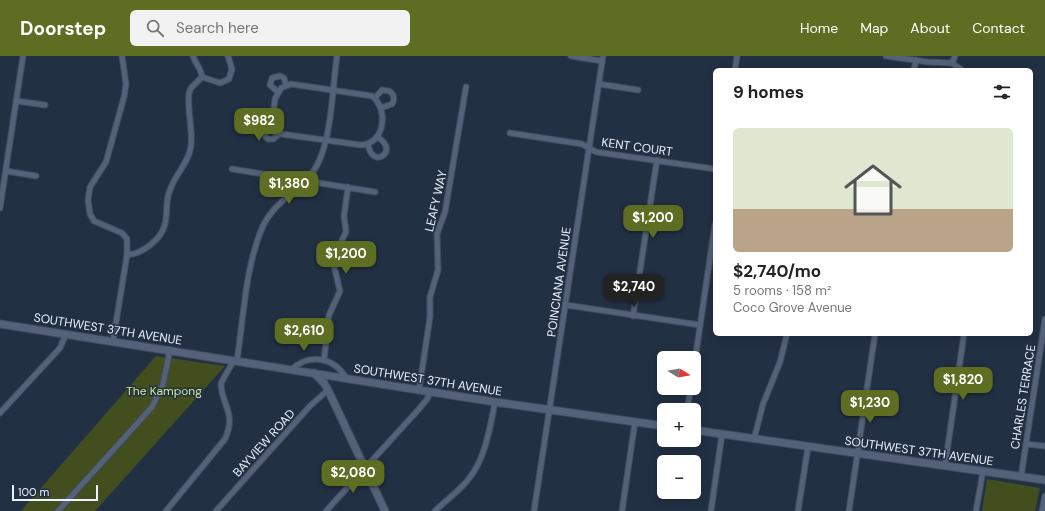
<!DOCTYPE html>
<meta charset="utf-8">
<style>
body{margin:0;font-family:"DM Sans",sans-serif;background:#f2f2f2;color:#222;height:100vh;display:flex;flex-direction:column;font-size:15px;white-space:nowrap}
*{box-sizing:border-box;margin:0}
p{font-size:13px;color:#767676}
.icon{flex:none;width:22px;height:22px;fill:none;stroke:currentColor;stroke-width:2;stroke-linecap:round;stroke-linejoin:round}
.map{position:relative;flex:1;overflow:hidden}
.drawer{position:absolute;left:713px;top:12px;width:320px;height:268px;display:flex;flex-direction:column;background:#fff;border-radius:6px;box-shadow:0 2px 10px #0003}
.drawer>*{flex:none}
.needle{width:26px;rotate:101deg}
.tools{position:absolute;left:657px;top:295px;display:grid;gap:8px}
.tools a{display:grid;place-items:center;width:44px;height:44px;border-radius:6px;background:#fff;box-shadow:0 2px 10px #0003;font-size:20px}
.scale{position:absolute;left:12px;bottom:10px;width:86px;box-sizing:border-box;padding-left:4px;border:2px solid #ecf3fe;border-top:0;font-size:11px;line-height:14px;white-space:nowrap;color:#ecf3fe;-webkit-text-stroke:3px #223044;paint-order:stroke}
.price{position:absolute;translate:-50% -34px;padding:0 9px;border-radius:8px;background:#5d6d22;color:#fff;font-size:13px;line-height:26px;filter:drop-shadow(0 1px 2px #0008)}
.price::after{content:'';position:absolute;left:50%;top:24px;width:12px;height:9px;margin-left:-6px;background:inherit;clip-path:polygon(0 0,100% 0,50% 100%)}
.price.on{background:#222;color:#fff}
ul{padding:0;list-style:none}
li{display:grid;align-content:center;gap:8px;height:212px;padding:0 20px}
li span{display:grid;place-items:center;height:124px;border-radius:6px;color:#555}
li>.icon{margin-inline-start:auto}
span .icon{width:72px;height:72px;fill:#fffc;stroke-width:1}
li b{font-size:17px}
h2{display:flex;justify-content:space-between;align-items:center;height:48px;padding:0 20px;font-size:17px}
header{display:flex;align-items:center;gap:24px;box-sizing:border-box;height:56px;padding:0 20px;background:#5d6d22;color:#fff}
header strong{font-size:19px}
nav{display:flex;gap:22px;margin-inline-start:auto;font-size:14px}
.search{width:280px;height:36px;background:#f2f2f2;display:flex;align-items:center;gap:10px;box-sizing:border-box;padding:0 14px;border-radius:6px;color:#767676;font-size:15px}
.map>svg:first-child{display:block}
.green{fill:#424e1e}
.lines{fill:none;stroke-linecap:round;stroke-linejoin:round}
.minor-casing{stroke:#414c5d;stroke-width:7}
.secondary-casing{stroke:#414c5d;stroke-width:9}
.minor{stroke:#536278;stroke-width:5}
.secondary{stroke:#536278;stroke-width:7}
.labels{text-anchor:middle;stroke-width:3;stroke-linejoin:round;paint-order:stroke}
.street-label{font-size:12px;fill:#ecf3fe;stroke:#223044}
.park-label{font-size:12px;fill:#d3ec91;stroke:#223044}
</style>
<header>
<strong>Doorstep</strong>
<div class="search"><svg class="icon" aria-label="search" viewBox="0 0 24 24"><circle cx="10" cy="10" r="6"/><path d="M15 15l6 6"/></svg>Search here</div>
<nav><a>Home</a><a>Map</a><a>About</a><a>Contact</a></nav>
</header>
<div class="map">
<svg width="1045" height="455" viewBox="0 0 1045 455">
<rect width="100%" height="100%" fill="#223044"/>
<g class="green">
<polygon points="156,300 225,310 95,455 21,455"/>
<polygon points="987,423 1040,432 1035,455 982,455"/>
</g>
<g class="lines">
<defs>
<g id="minor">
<path d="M 193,0 C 195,7 202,14 202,21"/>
<polyline points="571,0 602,5"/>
<polyline points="886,0 928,6 952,7 962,14"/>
<polyline points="952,7 955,0"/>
<polyline points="735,14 737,0"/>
<polyline points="914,14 916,4"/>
<polyline points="202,21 220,27 229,23 232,13 228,0"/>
<path d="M 291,28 L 372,40 C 389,53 385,88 361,89 L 281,78 L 272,67 L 275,43 L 281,32 Z"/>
<polyline points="599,28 638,34"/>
<polyline points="278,36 270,29 272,22 280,20 284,22 286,29"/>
<path d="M 375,42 L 382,34 L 389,35 C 394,38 395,43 392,48 L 381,52"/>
<polyline points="16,45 45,49"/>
<polyline points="272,67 264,73 265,80 268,83 273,83 280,77"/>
<polyline points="510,77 582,88 596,96 715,113"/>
<path d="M 368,88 C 372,115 401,94 377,81"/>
<polyline points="232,113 375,136"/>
<polyline points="6,115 36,120"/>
<polyline points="0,152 23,0"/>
<path d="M 127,199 C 142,198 162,183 165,168 C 168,156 165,145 170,134 C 175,118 189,107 191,90 C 193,72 187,55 189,37 L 191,32 L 202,21"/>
<polyline points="566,249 700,269"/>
<polyline points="633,260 657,104"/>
<polyline points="113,285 127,199 127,183 122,177 94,165 90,158 88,144 90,131 106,106 124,41 126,28 122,0"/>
<path d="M 237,304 C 244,260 245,211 263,170 C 274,147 296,136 312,117 C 332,92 332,33 337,0"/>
<polyline points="324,304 329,259 340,235 333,206 335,198 346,176 344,160 348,131"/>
<polyline points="694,311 715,168"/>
<path d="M 292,313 C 309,297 334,301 346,322"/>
<polyline points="419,334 430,261 430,241 438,214 437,178 445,156 466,31"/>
<polyline points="687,354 691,332"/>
<polyline points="0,357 60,292 66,278"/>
<polyline points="754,383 763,348 780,306 787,278"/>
<polyline points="1026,388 1045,390"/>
<polyline points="945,410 964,278"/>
<polyline points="1021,421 1045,263"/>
<polyline points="58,455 152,351 163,328 170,294"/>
<path d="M 166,455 L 225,383 C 237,356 221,349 221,327 L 234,304"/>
<polyline points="216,455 310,350 328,334"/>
<polyline points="326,455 419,353 428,342 429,335"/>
<path d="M 435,455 C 445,445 458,436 467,425 C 485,405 490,372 495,346"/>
<polyline points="534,455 603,0"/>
<polyline points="622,455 635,366"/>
<polyline points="711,455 722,378"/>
<polyline points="798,455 808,391"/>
<polyline points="849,455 875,278"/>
<polyline points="976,455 983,415"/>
<polyline points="1042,455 1045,440"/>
</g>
<g id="secondary">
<polyline points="0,268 495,346 664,370"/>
<polyline points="314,317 324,327 329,336 385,455"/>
<polyline points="694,374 1045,424"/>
</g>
</defs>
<use href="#minor" class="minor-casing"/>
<use href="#secondary" class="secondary-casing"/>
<use href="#minor" class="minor"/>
<use href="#secondary" class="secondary"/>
</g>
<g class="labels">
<g class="street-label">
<text transform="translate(637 91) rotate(8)" y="4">KENT COURT</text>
<text transform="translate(436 145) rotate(-77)" y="4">LEAFY WAY</text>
<text transform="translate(559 226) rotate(-82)" y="4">POINCIANA AVENUE</text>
<text transform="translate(108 273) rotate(9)" y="4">SOUTHWEST 37TH AVENUE</text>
<text transform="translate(428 324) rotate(9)" y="4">SOUTHWEST 37TH AVENUE</text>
<text transform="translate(1023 341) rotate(-81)" y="4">CHARLES TERRACE</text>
<text transform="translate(264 387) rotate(-48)" y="4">BAYVIEW ROAD</text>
<text transform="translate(919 395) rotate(8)" y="4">SOUTHWEST 37TH AVENUE</text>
</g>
<g class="park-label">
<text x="164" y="339">The Kampong</text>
</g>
</g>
</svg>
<div class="tools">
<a><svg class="needle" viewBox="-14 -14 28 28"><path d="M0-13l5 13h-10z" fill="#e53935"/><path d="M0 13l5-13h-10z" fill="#767676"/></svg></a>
<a>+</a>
<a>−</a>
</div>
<div class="scale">100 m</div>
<b class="price" style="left:259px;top:86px">$982</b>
<b class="price" style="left:289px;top:149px">$1,380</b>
<b class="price" style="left:653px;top:183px">$1,200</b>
<b class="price" style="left:346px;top:219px">$1,200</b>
<b class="price on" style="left:634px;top:252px">$2,740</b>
<b class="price" style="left:304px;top:296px">$2,610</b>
<b class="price" style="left:963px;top:345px">$1,820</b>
<b class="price" style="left:870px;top:368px">$1,230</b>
<b class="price" style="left:353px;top:438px">$2,080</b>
<section class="drawer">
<h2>9 homes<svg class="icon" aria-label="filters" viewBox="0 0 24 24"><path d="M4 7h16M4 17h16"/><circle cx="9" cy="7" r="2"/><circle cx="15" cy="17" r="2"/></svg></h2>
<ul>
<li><span style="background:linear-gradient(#dfe7d0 65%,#b9a48a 0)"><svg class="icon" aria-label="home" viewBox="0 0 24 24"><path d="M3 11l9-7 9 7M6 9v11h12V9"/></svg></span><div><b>$2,740/mo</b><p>5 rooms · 158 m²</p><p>Coco Grove Avenue</p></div></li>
</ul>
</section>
</div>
